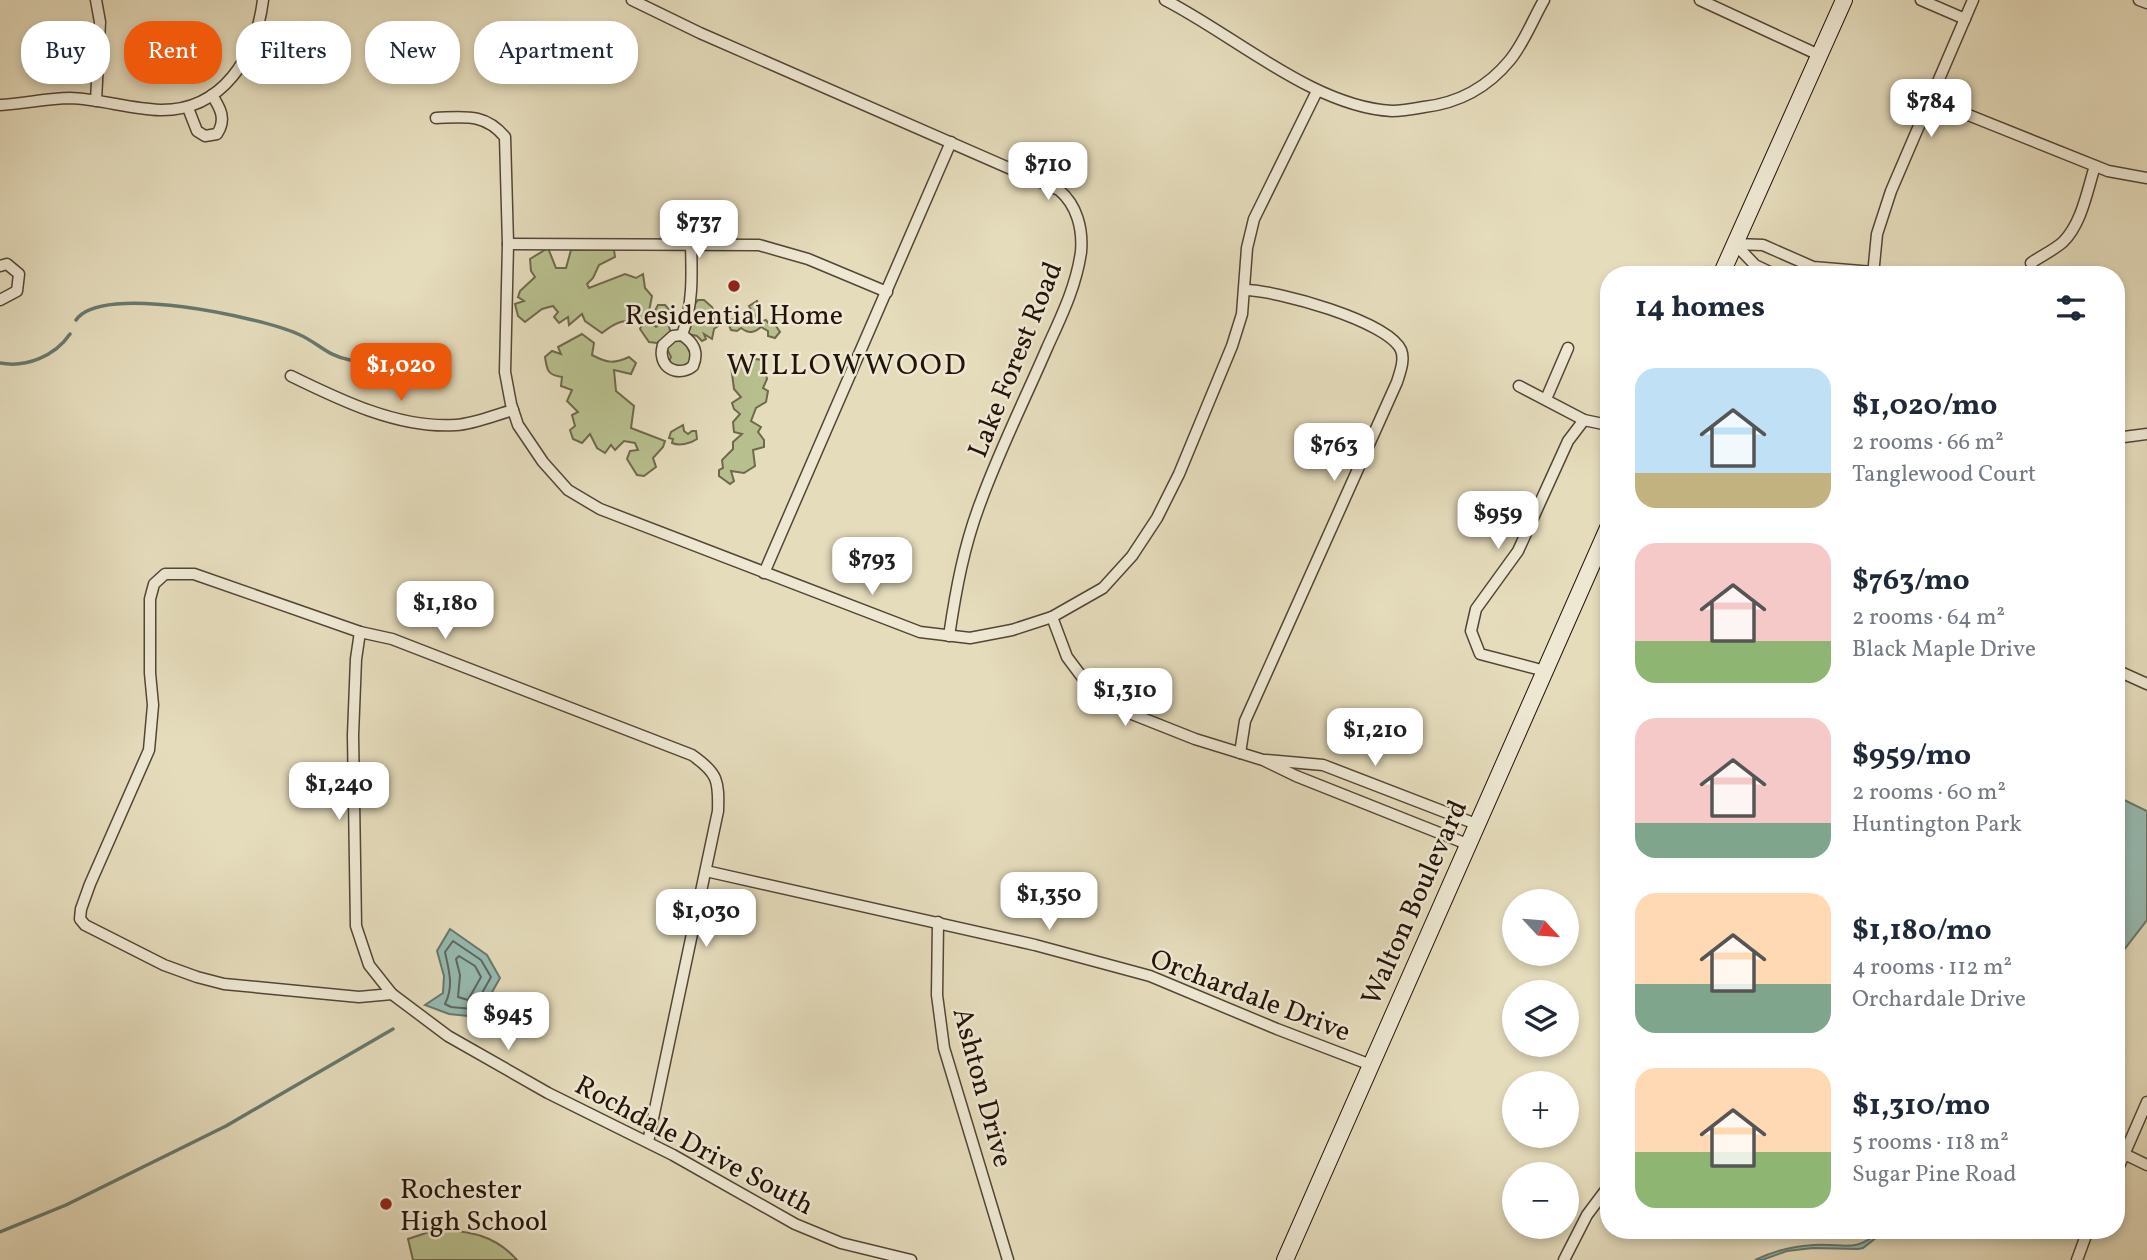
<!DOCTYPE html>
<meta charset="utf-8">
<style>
body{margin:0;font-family:Vollkorn,serif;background:#f6f6f7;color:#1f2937;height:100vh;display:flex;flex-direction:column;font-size:26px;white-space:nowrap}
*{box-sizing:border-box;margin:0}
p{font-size:23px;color:#747a83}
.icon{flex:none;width:38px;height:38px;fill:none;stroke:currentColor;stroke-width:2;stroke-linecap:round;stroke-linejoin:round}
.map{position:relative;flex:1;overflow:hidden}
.sheet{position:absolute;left:1600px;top:266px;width:525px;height:973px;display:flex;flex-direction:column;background:#fff;border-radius:28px;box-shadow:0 4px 10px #0003}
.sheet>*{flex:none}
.hud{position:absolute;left:21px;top:21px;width:665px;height:63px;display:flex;gap:14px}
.needle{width:46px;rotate:116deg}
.tools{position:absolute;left:1502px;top:889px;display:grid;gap:14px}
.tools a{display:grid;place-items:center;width:77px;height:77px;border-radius:50%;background:#fff;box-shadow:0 4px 10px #0003;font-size:35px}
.price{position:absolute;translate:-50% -60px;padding:0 16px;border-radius:14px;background:#fff;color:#222;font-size:23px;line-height:46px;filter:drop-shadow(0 2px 4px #0008)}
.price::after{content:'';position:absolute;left:50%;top:42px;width:21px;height:16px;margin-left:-10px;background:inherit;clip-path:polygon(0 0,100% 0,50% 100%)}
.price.on{background:#ea580c;color:#fff}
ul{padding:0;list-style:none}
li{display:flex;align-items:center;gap:21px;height:175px;padding:0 35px}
li span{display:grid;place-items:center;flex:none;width:196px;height:140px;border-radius:21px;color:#555}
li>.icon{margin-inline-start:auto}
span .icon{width:84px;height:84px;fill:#fffc;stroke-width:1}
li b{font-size:30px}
h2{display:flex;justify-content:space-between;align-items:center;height:84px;padding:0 35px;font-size:30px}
.chip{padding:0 24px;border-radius:28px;background:#fff;box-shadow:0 4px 10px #0003;font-size:24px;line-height:63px}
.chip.on{background:#ea580c;color:#fff}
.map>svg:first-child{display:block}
.green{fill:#b8bf8e;stroke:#6e694c;stroke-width:2}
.water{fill:#96bbb2;stroke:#68786e;stroke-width:2}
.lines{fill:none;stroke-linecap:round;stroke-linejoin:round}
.shore{stroke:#5d675e;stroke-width:2}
.stream{stroke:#68786e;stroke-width:3.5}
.minor-casing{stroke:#544536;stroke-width:13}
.secondary-casing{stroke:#241309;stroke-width:18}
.minor{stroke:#eee8d3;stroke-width:10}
.secondary{stroke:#eee8d3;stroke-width:16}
.poi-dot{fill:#8f2418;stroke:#eee8d3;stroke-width:2.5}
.labels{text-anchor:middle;stroke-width:5;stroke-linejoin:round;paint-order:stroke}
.poi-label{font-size:28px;fill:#241309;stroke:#eee8d3}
.street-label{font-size:28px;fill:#241309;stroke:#eee8d3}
.neighbourhood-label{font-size:30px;letter-spacing:2px;fill:#241309;stroke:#eee8d3}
</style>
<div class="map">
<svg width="2147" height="1260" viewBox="0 0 2147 1260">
<rect width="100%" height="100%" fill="#e5dcbc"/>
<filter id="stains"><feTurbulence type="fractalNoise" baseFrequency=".00286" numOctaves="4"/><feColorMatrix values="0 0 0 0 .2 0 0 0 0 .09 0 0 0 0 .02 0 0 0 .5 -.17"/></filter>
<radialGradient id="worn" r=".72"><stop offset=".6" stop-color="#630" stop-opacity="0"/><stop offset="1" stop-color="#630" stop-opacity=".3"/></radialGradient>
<g class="green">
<path d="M 548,248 L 556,268 L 566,268 L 571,250 L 614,250 L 615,257 L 599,265 L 593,278 L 587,284 L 589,288 L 625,274 L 636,278 L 643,274 L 645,288 L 652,296 L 648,316 L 644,323 L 650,321 L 656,327 L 660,324 L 652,316 L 658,305 L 665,305 L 675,316 L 668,324 L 671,333 L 657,343 L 649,342 L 640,329 L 643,323 C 624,318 616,322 602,333 L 585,321 L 582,314 L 569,325 L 568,317 L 559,323 L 554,317 L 558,312 L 553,306 L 542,309 L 525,322 L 518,316 L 515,304 L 524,301 L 518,297 L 520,291 L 535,277 L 531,271 L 530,259 Z"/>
<polygon points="698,300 704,300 712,307 717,317 714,320 718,326 714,329 712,339 704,334 706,339 702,341 697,336 688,334 679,322"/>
<path d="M 757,301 L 761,310 L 755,315 L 760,322 L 766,320 L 769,324 L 774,323 L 780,332 L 775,338 L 768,336 L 768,331 L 761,327 C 754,333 749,334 741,328 L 737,331 L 731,330 L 728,323 L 729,320 L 739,318 L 741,321 L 742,318 L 754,315 L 749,306 Z"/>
<path d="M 582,334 L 594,343 L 592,355 C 607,363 614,364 629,357 L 636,363 L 631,374 L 614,370 L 616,391 L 634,406 L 631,428 L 665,441 L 663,447 L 653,458 L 656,467 L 644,476 L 637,475 L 627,459 L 630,451 L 638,450 L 635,443 L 624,441 L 615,450 L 611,445 L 605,453 L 597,448 L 590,434 L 582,443 L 573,439 L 570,430 L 575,426 L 572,415 L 578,412 L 567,401 L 572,390 L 561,386 L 562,377 C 548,375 547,371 545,357 L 552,351 L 561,354 L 558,347 Z"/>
<polygon points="677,338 687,345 689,351 693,352 693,361 678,369 669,361 671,357 667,349 669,341"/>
<polygon points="755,359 763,360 767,379 763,388 768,391 766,402 756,408 751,421 761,427 758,432 764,440 764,447 753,450 755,466 744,473 731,471 734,481 730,484 719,476 719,470 723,468 722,460 733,449 733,442 742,434 734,432 733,422 740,414 734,409 732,403 741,397 734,389 731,366 737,363 750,365"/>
<path d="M 683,425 L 684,431 L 688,434 L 692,431 L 696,431 L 697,439 C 690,444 679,446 672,443 L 673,439 L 669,438 L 671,432 Z"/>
<path d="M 438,1229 C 470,1232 494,1234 517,1260 L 413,1260 L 408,1239 Z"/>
</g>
<g class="water">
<polygon points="2116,796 2147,811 2147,920 2116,960"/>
<polygon points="450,929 487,955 500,978 478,1017 449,1014 425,1005 443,993 444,976 437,951"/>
<path d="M 1882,1230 L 1886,1230 L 1863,1248 L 1858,1249 L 1813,1248 L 1787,1251 L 1762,1260 L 1755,1260 C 1774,1251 1793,1246 1814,1245 C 1847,1243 1853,1254 1882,1230 Z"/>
</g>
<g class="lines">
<g class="shore">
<path d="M 453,941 L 481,960 L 491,977 L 473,1009 L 451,1007 L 445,1004 C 454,986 449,971 445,952 Z"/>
<polygon points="459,956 475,966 481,977 468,1000 458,997 460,975 456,959"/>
</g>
<g class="stream">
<path d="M 76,320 C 101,282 262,318 298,334 C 319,343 325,355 350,360"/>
<path d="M 0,363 C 26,368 55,356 70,334"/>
<polyline points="0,1232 66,1205 226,1126 393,1029"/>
</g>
<defs>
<g id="minor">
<polyline points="96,0 100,22 96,101"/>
<path d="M 632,0 L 700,33 L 1059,190 C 1077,205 1083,229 1081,252 C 1076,287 1061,317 1047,348 C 1025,399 1000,449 981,501 C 964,545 956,589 949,636"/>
<path d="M 1165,0 C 1234,35 1314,107 1392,111 C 1402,111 1413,109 1424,107 C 1458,103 1488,87 1510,60 C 1524,43 1533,19 1544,0"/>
<polyline points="1700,0 1819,55"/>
<polyline points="1921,0 1965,19"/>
<polyline points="2139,0 2147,3"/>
<polyline points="1931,100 2108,171 2147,178"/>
<path d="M 0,105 C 23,104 47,98 70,98 C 100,99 130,109 160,110 C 223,111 256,56 263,0"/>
<path d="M 188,108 L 197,131 L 205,136 L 217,134 C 227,119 220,108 212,95"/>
<path d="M 436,118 C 465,117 485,113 505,137 L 508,244 L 505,372 L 511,404 L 518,425 L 543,462 L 568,490 L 600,509 L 920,632 L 970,638 L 1012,630 L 1052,617 L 1103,588 L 1132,556 L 1157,518 L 1179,474 L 1232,346 L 1242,314 L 1247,248 L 1254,219 L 1317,91"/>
<polyline points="508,244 759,245 808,259 887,292"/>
<polyline points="1735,244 1763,245 1813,267 1873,272"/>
<polyline points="1735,244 1755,265 1776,275"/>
<path d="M 2031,263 C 2041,256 2054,250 2063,242 C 2082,223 2087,191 2095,166"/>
<polyline points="0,266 7,264 19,274 17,291 0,300"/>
<polyline points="1873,275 1877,234 1891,191 1973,0"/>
<path d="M 682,335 L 673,336 L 663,345 C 662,349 661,352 662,356 C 664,372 683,375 693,366 C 699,352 694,343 682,335 C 693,306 692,275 691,244"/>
<path d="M 291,376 C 340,400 399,429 456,425 C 474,424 495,415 513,410"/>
<polyline points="1519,386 1584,420"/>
<polyline points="1546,399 1568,348"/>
<polyline points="2116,438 2147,434"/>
<polyline points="764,573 951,142"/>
<polyline points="1052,617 1067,657 1085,681 1108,702 1132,714 1195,739 1263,760 1296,776 1467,844"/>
<polyline points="360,632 356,659 353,735 356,926 369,965 392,994"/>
<polyline points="2116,670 2147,684"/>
<polyline points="1545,671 1480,654 1471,631 1476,609 1518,551 1568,441 1584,420 1608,425"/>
<path d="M 1240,753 L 1245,721 L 1397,382 C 1400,372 1405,360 1401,350 C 1388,321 1276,290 1245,290"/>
<polyline points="1266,760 1323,765 1476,824"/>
<polyline points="706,871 1035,945 1150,976 1277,1029 1371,1065"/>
<polyline points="938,922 937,995 944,1048 1008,1260"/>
<path d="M 648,1142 L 718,811 C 719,781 718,773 692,755 L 392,639 L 360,632 L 194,574 L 165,574 L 154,584 L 150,599 L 150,673 L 153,705 L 149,750 L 90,884 L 81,909 L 80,919 L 85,925 L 164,965 L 197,977 L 224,984 L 359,997 L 392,994 L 448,1036 L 548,1093 L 673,1155 L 795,1224 L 841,1243 L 911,1260"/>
<polyline points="2116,1150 2147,1165"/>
<polyline points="2116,1173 2147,1102"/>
<polyline points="1564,1260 1587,1215 1608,1187"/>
<polyline points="2077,1260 2088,1230"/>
</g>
<g id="secondary">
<polyline points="1721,275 1844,0"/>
<polyline points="1285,1260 1608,528"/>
</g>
</defs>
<use href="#minor" class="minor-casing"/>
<use href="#secondary" class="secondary-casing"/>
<use href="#minor" class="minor"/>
<use href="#secondary" class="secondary"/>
</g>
<g class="poi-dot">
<circle cx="734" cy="286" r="7"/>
<circle cx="386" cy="1204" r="7"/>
</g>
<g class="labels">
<g class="poi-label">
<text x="734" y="324">Residential Home</text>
<text x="400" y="1198" text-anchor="start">Rochester<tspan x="400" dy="32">High School</tspan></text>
</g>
<g class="street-label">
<text transform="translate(1014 359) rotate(-68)" y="10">Lake Forest Road</text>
<text transform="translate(1413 902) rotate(-66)" y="10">Walton Boulevard</text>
<text transform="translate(1251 994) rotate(21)" y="10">Orchardale Drive</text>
<text transform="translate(984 1087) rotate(75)" y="10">Ashton Drive</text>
<text transform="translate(695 1144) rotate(28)" y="10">Rochdale Drive South</text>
</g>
<g class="neighbourhood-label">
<text x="847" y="374">WILLOWWOOD</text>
</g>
</g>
<rect width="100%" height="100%" filter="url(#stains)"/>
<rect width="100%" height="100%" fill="url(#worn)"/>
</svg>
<div class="tools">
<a><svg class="needle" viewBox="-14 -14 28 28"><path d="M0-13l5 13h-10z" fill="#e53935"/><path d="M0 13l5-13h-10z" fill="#747a83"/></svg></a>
<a><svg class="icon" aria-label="layers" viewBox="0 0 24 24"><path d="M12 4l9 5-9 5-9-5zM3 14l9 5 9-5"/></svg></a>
<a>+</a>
<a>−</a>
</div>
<b class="price" style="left:1931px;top:139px">$784</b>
<b class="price" style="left:1048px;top:202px">$710</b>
<b class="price" style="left:699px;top:260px">$737</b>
<b class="price on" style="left:401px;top:403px">$1,020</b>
<b class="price" style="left:1334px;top:483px">$763</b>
<b class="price" style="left:1498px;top:551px">$959</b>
<b class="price" style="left:872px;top:597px">$793</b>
<b class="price" style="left:445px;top:641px">$1,180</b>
<b class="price" style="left:1125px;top:728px">$1,310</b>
<b class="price" style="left:1375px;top:768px">$1,210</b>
<b class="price" style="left:339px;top:822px">$1,240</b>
<b class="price" style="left:1049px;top:932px">$1,350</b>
<b class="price" style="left:706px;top:949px">$1,030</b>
<b class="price" style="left:508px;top:1052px">$945</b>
<div class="hud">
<a class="chip">Buy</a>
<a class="chip on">Rent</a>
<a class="chip">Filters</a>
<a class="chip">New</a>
<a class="chip">Apartment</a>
</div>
<section class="sheet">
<h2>14 homes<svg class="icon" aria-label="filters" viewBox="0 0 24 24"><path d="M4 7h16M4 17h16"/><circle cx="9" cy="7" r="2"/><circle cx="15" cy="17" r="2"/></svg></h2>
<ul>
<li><span style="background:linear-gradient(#bfe0f5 75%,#c2b280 0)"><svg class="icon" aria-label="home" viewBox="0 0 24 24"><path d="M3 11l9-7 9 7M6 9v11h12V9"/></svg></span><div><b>$1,020/mo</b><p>2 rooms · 66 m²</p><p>Tanglewood Court</p></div></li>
<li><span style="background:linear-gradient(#f6c9c9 70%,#8fb573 0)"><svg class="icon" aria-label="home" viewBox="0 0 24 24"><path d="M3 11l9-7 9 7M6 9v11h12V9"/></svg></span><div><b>$763/mo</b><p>2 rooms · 64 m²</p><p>Black Maple Drive</p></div></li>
<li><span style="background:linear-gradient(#f6c9c9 75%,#7fa58c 0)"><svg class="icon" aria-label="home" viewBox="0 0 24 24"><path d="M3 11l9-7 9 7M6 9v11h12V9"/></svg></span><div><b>$959/mo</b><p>2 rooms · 60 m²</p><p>Huntington Park</p></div></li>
<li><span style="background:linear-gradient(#ffd9b3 65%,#7fa58c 0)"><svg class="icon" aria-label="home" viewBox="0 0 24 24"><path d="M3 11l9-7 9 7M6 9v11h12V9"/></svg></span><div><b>$1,180/mo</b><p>4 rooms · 112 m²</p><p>Orchardale Drive</p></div></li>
<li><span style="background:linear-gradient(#ffd9b3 60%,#8fb573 0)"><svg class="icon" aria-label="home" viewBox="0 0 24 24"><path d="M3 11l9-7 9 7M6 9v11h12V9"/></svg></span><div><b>$1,310/mo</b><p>5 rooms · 118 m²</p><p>Sugar Pine Road</p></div></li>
</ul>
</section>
</div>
